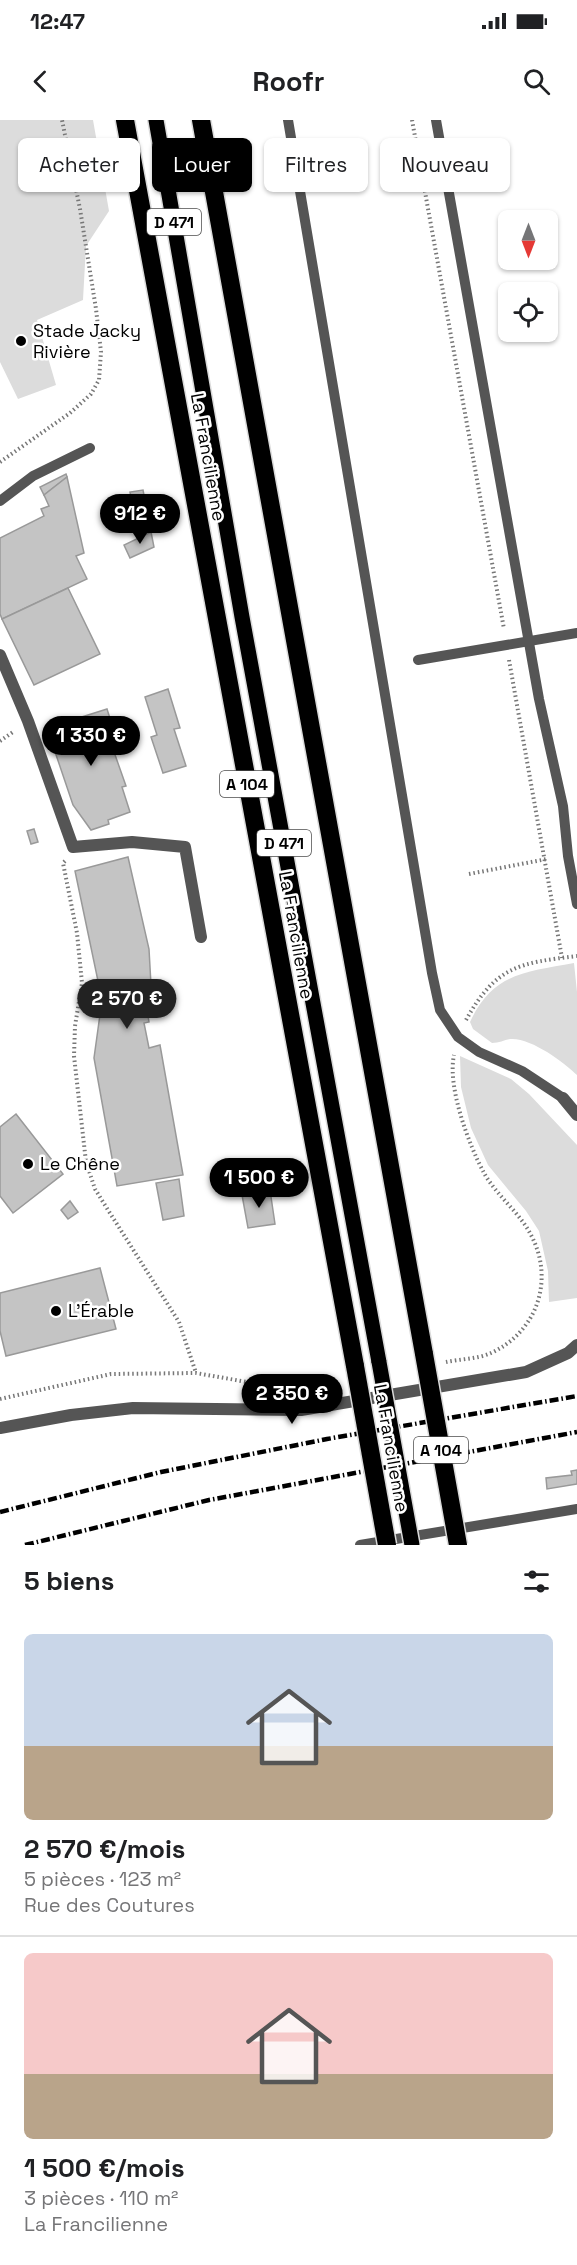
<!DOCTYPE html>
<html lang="fr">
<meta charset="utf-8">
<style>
body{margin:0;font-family:"Space Grotesk",sans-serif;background:#f6f6f6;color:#202124;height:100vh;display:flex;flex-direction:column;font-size:22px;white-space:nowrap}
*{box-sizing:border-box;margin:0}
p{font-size:20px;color:#757577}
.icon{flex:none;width:33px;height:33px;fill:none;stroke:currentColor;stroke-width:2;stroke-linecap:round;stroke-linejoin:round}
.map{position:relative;height:1425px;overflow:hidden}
.sheet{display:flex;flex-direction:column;background:#fff;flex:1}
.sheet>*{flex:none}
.banner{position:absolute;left:18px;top:18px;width:542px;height:54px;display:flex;gap:12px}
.needle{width:39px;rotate:180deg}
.controls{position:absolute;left:498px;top:90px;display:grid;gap:12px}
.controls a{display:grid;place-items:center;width:60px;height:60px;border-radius:9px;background:#fff;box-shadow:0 2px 4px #0004;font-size:30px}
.price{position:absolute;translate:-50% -51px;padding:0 14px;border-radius:21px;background:#000;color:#fff;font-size:20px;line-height:39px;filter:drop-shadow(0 2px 3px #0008)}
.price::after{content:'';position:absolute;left:50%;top:36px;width:18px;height:14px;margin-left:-9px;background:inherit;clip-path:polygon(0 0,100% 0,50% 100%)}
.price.on{background:#222;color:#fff}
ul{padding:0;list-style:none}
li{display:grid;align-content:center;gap:12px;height:318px;padding:0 24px}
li+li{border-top:2px solid #e0e0e0}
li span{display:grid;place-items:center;height:186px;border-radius:9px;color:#555}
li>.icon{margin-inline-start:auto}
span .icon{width:108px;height:108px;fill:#fffc;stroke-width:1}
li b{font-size:26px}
h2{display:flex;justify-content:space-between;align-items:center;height:72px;padding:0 24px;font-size:26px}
.pill{padding:0 21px;border-radius:9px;background:#fff;box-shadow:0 2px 4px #0004;font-size:21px;line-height:54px}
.pill.on{background:#000;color:#fff}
.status{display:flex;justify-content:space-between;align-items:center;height:42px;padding:0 30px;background:#fff;direction:ltr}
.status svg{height:16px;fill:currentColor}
header{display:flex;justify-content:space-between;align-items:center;height:78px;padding:0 24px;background:#fff;font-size:27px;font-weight:600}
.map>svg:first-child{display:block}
.green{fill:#dcdcdc}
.building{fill:#c4c4c4;stroke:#999;stroke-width:1.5}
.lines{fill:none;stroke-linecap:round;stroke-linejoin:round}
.primary-casing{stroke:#dbdbdb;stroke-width:18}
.motorway-casing{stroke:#dbdbdb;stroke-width:21}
.path{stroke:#777;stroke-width:4;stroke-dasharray:1.5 3;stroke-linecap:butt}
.service{stroke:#555;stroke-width:10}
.minor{stroke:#555;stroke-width:12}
.primary{stroke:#000;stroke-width:15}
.motorway{stroke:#000;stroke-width:18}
.rail{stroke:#000;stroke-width:4.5;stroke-dasharray:9 3 1.5 3;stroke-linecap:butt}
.primary-bridge-casing{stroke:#dbdbdb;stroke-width:18;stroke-linecap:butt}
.motorway-bridge-casing{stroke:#dbdbdb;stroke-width:21;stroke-linecap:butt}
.primary-bridge{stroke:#000;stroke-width:15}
.motorway-bridge{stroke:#000;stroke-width:18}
.poi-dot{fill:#000;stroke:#fff;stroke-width:2}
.labels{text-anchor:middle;stroke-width:5;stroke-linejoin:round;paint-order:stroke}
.shield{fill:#fff;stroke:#4c4c4c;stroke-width:1.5}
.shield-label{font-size:16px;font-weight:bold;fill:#000}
.poi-label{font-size:18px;fill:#000;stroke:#fff;text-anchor:start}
.street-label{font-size:18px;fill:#000;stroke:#fff}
</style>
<div class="status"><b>12:47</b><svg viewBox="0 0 49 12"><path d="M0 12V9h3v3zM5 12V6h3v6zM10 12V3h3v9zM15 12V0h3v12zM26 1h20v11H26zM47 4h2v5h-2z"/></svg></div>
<header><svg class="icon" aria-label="back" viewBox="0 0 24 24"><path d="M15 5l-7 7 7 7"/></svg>Roofr<svg class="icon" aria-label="search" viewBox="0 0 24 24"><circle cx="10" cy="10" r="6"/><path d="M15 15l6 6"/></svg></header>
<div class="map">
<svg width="577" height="1425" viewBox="0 0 577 1425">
<rect width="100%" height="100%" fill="#fff"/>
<g class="green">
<polygon points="0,0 93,0 109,91 86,126 83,180 37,200 56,265 18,279 0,242"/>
<path d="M 574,843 L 577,872 L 577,955 C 564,942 530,917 510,919 C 504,920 499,923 492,923 L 473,909 L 470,902 C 493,852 527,852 574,843 Z"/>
<polygon points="460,936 511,959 529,974 577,1025 577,1178 549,1182 548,1151 539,1111 526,1091 488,1045 471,1008 461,967"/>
</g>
<g class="building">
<polygon points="66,354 67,357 44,375 40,367"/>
<polygon points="67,357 84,433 76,436 87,459 2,499 0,494 0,418 44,396 41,389 49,386 44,375"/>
<polygon points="143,370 151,412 139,418 130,372"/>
<polygon points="151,412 154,427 130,438 124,425"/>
<polygon points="68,468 100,534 34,565 2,499"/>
<polygon points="168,569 180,608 174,609 186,646 163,653 151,617 157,615 145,577"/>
<polygon points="107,589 119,627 113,629 126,666 122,667 130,692 108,700 109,704 91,710 73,685 47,608"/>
<polygon points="34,709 38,722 31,724 27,711"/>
<polygon points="128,737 149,829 151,865 143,867 149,902 144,903 149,928 160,925 183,1055 117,1066 94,938 102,880 75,751"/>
<polygon points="16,994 63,1054 13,1093 0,1076 0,1007"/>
<polygon points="179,1059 184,1096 163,1100 156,1063"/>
<polygon points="270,1070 275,1104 248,1108 242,1075"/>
<polygon points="70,1081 78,1092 68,1099 61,1090"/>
<polygon points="100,1148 116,1209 6,1236 0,1211 0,1173"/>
<polygon points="577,1350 577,1364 547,1369 546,1358 572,1355 571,1351"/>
</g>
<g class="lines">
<defs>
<polyline id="primary" points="156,0 242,497 379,1242"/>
<g id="motorway">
<polyline points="125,0 355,1246"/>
<polyline points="201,0 424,1234"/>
</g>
</defs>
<use href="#primary" class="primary-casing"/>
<use href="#motorway" class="motorway-casing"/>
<g class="path">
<polyline points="412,0 504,509"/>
<polyline points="0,342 70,293 91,274 99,260 101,232 96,189 80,89 62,0"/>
<polyline points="509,540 562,838"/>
<polyline points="0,621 13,612"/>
<polyline points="65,741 63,743 77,813 82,863 75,906 74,936 86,1042 95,1069 108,1090 179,1202 196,1253"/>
<polyline points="469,754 547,739"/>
<path d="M 466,900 C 496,846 519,843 577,836"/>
<path d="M 446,1242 C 460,1239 478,1239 491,1233 C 537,1212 555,1160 531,1115 C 520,1093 497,1076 484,1053 C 469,1025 447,967 454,935"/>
<polyline points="0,1279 111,1254 196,1253 281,1268 305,1268 338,1262"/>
</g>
<g class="service">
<polyline points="288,0 432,853 440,890 458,917 479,932 522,951 563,978"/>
<polyline points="436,0 539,579 563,686 568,736 577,784"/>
<polyline points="0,381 33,356 90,328"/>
<polyline points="418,540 577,513"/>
<polyline points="360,1425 577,1389"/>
</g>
<g class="minor">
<polyline points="0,535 28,601 73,727 132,722 185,727 201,817"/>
<polyline points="563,978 577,995"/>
<polyline points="0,1308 71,1295 133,1288 301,1290 526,1252 568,1233 577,1225"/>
</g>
<use href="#primary" class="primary"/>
<use href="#motorway" class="motorway"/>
<g class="rail">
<polyline points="0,1392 161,1352 327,1319 577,1276"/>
<polyline points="25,1425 209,1380 577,1312"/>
</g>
<defs>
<polyline id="primary-bridge" points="379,1242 412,1425"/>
<g id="motorway-bridge">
<polyline points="424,1234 458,1425"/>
<polyline points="355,1246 387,1425"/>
</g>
</defs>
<use href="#primary-bridge" class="primary-bridge-casing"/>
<use href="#motorway-bridge" class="motorway-bridge-casing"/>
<use href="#primary-bridge" class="primary-bridge"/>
<use href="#motorway-bridge" class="motorway-bridge"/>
</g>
<g class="poi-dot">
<circle cx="21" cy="221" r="6"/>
<circle cx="28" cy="1044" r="6"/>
<circle cx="56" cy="1191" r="6"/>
</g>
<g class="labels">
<g class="shield">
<rect x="147" y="89" width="54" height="26" rx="4.5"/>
<rect x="220" y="651" width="54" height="26" rx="4.5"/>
<rect x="257" y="710" width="54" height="26" rx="4.5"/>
<rect x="414" y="1317" width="54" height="26" rx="4.5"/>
</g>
<g class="shield-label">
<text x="174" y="108">D 471</text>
<text x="247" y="670">A 104</text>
<text x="284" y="729">D 471</text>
<text x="441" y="1336">A 104</text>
</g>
<g class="poi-label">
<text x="33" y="217">Stade Jacky<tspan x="33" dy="21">Rivière</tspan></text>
<text x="40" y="1050">Le Chêne</text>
<text x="68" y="1197">L'Érable</text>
</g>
<g class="street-label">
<text transform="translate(208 337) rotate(80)" y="6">La Francilienne</text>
<text transform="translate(296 815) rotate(80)" y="6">La Francilienne</text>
<text transform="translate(391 1328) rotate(80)" y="6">La Francilienne</text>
</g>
</g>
</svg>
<div class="controls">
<a><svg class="needle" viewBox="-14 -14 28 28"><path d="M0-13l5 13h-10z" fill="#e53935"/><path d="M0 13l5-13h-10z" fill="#757577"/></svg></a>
<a><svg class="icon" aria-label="locate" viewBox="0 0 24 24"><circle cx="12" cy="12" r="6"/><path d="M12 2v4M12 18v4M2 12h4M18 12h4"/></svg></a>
</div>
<b class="price" style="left:140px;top:425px">912 €</b>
<b class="price" style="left:91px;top:647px">1 330 €</b>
<b class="price on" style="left:127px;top:910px">2 570 €</b>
<b class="price" style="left:259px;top:1089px">1 500 €</b>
<b class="price" style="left:292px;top:1305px">2 350 €</b>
<div class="banner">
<a class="pill">Acheter</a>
<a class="pill on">Louer</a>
<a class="pill">Filtres</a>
<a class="pill">Nouveau</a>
</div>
</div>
<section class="sheet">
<h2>5 biens<svg class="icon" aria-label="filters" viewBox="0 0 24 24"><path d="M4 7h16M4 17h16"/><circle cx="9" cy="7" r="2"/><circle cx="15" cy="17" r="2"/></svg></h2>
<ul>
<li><span style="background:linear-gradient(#c9d6e8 60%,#b9a48a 0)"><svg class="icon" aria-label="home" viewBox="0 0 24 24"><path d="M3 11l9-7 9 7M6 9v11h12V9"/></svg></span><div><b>2 570 €/mois</b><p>5 pièces · 123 m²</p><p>Rue des Coutures</p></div></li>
<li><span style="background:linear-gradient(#f6c9c9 65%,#b9a48a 0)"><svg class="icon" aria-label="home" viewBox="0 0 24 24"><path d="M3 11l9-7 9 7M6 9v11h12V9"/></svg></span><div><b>1 500 €/mois</b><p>3 pièces · 110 m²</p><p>La Francilienne</p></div></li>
</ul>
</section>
